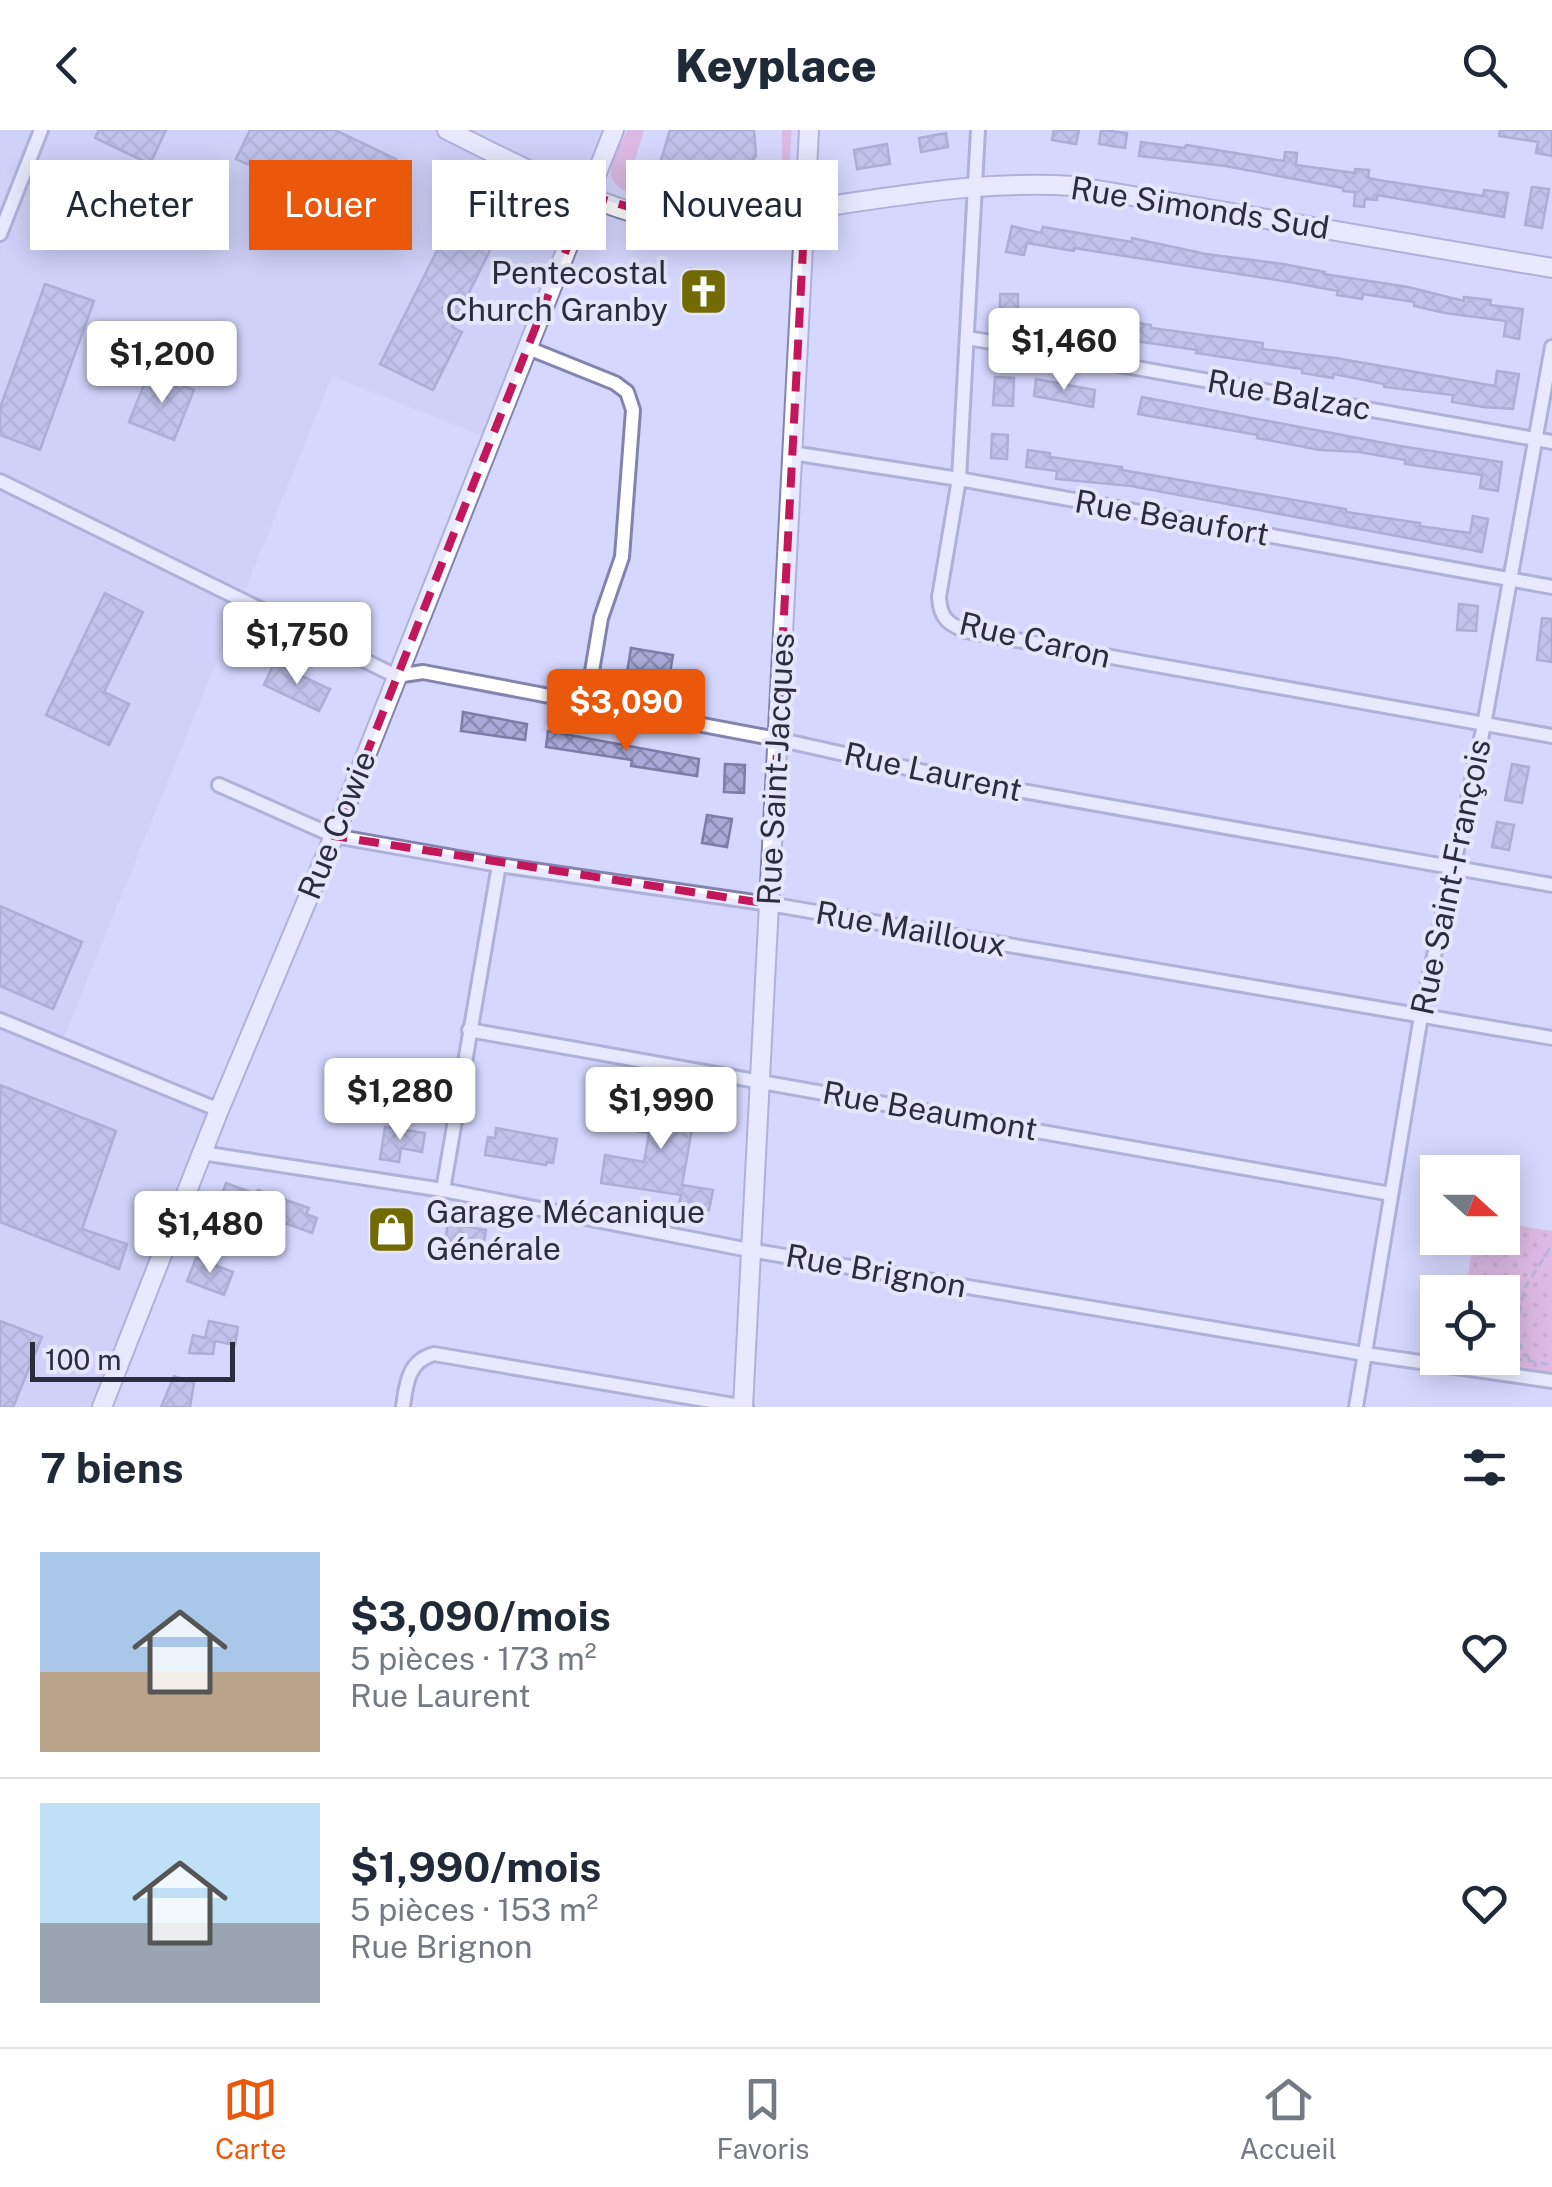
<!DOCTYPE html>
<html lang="fr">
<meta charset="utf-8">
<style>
body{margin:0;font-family:"Public Sans",sans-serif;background:#f6f6f7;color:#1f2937;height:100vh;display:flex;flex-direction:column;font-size:38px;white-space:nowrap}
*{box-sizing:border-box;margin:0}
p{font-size:32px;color:#747a83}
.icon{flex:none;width:55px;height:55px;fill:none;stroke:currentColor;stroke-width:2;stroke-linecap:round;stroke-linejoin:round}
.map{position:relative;height:1277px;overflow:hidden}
.panel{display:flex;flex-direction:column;background:#fff;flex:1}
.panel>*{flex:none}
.top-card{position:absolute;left:30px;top:30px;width:1000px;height:90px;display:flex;gap:20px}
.needle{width:65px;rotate:111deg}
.controls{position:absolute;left:1420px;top:1025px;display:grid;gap:20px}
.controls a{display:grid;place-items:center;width:100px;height:100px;border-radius:0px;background:#fff;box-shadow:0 5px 25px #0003;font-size:50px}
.scale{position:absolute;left:30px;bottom:25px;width:205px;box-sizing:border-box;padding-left:10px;border:5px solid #2c2c3f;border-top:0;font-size:28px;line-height:35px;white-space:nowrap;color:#2c2c3f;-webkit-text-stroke:8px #e5e6fa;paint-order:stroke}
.price{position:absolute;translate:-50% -85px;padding:0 22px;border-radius:10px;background:#fff;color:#222;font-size:32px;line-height:65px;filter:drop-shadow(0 2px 5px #0008)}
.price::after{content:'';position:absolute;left:50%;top:60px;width:30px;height:22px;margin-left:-15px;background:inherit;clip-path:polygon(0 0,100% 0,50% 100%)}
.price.current{background:#ea580c;color:#fff}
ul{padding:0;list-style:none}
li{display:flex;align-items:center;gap:30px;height:250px;padding:0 40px}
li+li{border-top:2px solid #e0e1e3}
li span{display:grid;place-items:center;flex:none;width:280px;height:200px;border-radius:0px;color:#555}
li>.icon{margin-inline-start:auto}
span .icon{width:120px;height:120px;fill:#fffc;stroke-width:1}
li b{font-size:42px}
h2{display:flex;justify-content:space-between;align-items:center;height:120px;padding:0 40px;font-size:42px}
.tag{padding:0 35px;border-radius:0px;background:#fff;box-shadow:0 5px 25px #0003;font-size:35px;line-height:90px}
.tag.current{background:#ea580c;color:#fff}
header{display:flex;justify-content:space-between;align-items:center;height:130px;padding:0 40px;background:#fff;font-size:45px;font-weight:800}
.tab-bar{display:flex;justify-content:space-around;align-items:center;height:140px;border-top:2px solid #e0e1e3;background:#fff;font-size:28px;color:#747a83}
.tab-bar a{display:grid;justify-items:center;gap:5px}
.tab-bar .current{color:#ea580c}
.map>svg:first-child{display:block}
.built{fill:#c8c9f4}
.grass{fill:#e698c6}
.park{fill:url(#park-dots)}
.building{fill:url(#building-cross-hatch);stroke:#7c7ca8;stroke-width:2.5}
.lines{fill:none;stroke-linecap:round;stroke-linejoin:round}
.street-casing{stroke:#8283af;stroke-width:18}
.secondary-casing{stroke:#8283af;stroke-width:22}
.path{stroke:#8c8dab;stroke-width:2.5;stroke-dasharray:8 5;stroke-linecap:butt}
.street{stroke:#fff;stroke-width:12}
.secondary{stroke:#fff;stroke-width:18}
.marked{fill:none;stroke:#c2185b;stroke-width:8;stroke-dasharray:20 12;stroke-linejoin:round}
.labels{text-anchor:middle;stroke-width:8;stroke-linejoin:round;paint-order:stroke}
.street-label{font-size:32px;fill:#2c2c3f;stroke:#e5e6fa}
.poi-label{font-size:32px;fill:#2c2c3f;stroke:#e5e6fa;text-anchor:end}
</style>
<header><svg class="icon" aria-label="back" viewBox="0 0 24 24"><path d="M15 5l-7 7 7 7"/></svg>Keyplace<svg class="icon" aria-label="search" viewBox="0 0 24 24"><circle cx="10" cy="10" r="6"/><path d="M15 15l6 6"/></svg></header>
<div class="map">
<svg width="1552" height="1277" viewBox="0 0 1552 1277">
<defs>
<pattern id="park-dots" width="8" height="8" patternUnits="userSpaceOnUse" patternTransform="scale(2.5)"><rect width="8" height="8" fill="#e698c6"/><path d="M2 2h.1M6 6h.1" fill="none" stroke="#bb7ca2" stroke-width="1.8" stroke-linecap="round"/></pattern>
<pattern id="building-cross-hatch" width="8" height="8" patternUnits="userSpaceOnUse" patternTransform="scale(2.5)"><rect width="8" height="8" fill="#a9aad8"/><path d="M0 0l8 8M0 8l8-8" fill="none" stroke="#8a8bb1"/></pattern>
</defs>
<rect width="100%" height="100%" fill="#d6d7fe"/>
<polygon class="built" points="0,0 605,0 483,306 332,246 61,915 219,980 102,1277 0,1277"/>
<g class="grass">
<path d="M 627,0 L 644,0 L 633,37 C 643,56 655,58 676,63 L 674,74 C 657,71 615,66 611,45 C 609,32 622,12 627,0 Z"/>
<path d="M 782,0 L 792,0 L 787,64 C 764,79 728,76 701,77 L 703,62 L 724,65 L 772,54 L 782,37 Z"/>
</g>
<polygon class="park" points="1503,1093 1552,1101 1552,1246 1454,1230 1502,1228 1502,1162 1465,1162 1474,1108 1502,1108"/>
<g class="building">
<polygon points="99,0 166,0 150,34 95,8"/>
<polygon points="250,0 335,0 396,29 367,90 236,29"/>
<polygon points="670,0 754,0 756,26 745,39 716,39 692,34 691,39 681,40 664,36 661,30"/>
<polygon points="1054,0 1079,0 1076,14 1052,10"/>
<polygon points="1101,0 1127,3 1125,18 1099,14"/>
<polygon points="1500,0 1552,0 1552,26 1536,23 1538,12 1499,6"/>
<polygon points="946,3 948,17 921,22 919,8"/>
<polygon points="1141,12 1185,18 1186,15 1284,31 1285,22 1297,23 1296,35 1355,43 1355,39 1369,40 1368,48 1378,50 1483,66 1484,60 1508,63 1504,87 1377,65 1377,70 1365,69 1364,77 1354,76 1355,62 1343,61 1343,58 1225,36 1139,26"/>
<polygon points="887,14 890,34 857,39 854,20"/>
<polygon points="1532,57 1549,59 1542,98 1525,95"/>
<polygon points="460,75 502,96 452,197 462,202 433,260 380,234"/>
<polygon points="1012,96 1041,103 1043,97 1132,112 1132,108 1206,124 1283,134 1325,142 1324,144 1408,157 1464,171 1464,167 1491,170 1490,175 1523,179 1519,209 1504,206 1506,191 1445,183 1414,176 1414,172 1363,164 1362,169 1337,165 1338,161 1289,152 1074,118 1074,121 1027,113 1024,125 1006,122"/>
<polygon points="690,139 716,140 715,182 689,182"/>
<polygon points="45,154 94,171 40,320 0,305 0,278"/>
<rect x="1000" y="164" width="18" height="20"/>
<polygon points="1054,182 1083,184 1151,195 1151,198 1263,213 1262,219 1336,228 1495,256 1497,241 1519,244 1513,279 1483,277 1452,272 1453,265 1384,257 1384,254 1334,244 1333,248 1302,243 1302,239 1196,223 1197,220 1052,199"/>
<polygon points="149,242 194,260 174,310 129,292"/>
<polygon points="995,247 1014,248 1013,276 993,275"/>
<polygon points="1036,249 1095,260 1093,277 1034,266"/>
<polygon points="1142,267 1400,316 1502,332 1498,361 1480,358 1482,345 1405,334 1405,330 1359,322 1320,320 1257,308 1258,305 1138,284"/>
<polygon points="992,304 1008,305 1007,329 991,328"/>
<polygon points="1028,320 1050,323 1050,327 1122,337 1122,340 1346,379 1346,382 1420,393 1419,396 1470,403 1473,386 1488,389 1482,422 1131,356 1056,349 1057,341 1026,337"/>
<polygon points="105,463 143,482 104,562 129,574 109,615 46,585"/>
<polygon points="1459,474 1478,476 1476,501 1457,500"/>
<polygon points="1542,488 1552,489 1552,532 1537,530"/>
<polygon points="631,518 673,525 669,549 627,543"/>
<polygon points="274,533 330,559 319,581 264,555"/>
<polygon points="463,582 527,594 525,610 461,601"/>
<polygon points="548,601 699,629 697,646 631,636 632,630 546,617"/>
<polygon points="725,634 745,635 744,663 724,662"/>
<polygon points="1512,634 1529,637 1522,673 1505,670"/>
<polygon points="707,685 732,689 727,717 702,713"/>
<polygon points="1497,692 1514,695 1509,720 1492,717"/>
<polygon points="0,776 82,812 53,879 0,856"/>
<polygon points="0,955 116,1001 82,1099 127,1114 119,1139 0,1092"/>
<polygon points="641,962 697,971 682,1055 713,1060 709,1080 679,1075 681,1065 601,1053 605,1025 644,1032 649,1003 634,1001"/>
<polygon points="385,997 425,1003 422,1022 401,1018 399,1032 380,1029"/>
<polygon points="496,998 557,1009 553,1033 547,1032 546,1035 485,1025 488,1007 495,1008"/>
<polygon points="226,1053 256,1064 258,1060 309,1078 306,1084 317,1088 312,1103 220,1070"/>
<polygon points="448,1093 486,1100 482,1124 444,1118"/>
<polygon points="379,1095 405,1098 403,1117 376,1114"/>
<polygon points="196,1128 233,1142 224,1165 187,1151"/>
<polygon points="0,1191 42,1207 13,1277 0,1277"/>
<polygon points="209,1191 238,1197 235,1215 215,1211 213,1224 189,1223 193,1205 205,1208"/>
<polygon points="174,1246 194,1253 190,1277 161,1277"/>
</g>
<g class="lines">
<defs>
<g id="street">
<path d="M 978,0 L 959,349 L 939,467 C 940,487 947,494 966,501 L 1552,606"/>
<polyline points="0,104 41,0"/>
<polyline points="968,208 1552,312"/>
<polyline points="528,218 615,253 627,262 633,280 622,427 601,488 587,571"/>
<polyline points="792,323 959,349 1552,457"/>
<polyline points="0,351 396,546 423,542 777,609 961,650 1552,755"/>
<polyline points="219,655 334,706 499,735 769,774 1552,908"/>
<polyline points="0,890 219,980"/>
<polyline points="469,900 1391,1064"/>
<polyline points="202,1023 443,1060 749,1120 1365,1224 1552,1251"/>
<polyline points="443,1060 499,735"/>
<path d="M 403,1277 C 406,1254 408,1231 434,1224 L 746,1277"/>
<polyline points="1356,1277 1421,886 1484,595 1552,217"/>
</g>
<g id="secondary">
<path d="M 447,0 C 514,33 622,92 696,94 C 735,96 770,85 809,79 C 896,66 986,50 1074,56 L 1552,138"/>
<polyline points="102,1277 219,980 334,706 614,0"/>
<polyline points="743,1277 809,0"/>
</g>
</defs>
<use href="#street" class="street-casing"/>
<use href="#secondary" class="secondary-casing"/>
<g class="path">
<polyline points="1502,1218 1513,1210"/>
<polyline points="1502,1226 1552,1235"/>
<polyline points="1530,1230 1515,1208 1524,1159 1552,1115"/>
</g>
<use href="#street" class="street"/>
<use href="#secondary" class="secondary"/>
</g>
<path d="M0 0H1552V1277H0ZM 588,65 L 693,95 L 805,80 L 769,774 L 334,706 Z" fill="#d6d7fe" fill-opacity=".55" fill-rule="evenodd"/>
<path class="marked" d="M 588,65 L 693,95 L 805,80 L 769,774 L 334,706 Z"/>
<defs>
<symbol id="church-square" viewBox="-11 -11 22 22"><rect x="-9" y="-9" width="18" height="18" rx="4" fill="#726a03" stroke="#e5e6fa"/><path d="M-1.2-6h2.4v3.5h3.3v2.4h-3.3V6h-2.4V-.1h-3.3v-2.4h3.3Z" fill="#fff"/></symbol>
<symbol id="shop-square" viewBox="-11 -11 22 22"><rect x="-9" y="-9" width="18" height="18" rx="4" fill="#726a03" stroke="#e5e6fa"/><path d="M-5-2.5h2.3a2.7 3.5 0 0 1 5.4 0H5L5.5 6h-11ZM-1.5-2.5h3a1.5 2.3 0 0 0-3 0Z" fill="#fff"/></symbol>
</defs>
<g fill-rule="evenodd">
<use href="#church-square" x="676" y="134" width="55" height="55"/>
<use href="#shop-square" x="364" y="1072" width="55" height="55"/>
</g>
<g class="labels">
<g class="street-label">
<text transform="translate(1200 78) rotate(9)" y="11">Rue Simonds Sud</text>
<text transform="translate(1289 265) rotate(10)" y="11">Rue Balzac</text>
<text transform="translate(1172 388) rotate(10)" y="11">Rue Beaufort</text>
<text transform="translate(1035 510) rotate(13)" y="11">Rue Caron</text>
<text transform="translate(776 639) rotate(-87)" y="11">Rue Saint-Jacques</text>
<text transform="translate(933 642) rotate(12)" y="11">Rue Laurent</text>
<text transform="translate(337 695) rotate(-68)" y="11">Rue Cowie</text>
<text transform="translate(1451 747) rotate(-78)" y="11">Rue Saint-François</text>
<text transform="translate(911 799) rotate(10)" y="11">Rue Mailloux</text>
<text transform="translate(930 981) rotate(10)" y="11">Rue Beaumont</text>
<text transform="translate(876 1141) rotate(10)" y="11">Rue Brignon</text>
</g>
<g class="poi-label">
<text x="668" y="154">Pentecostal<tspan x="668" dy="37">Church Granby</tspan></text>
<text x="426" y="1093" text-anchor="start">Garage Mécanique<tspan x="426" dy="37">Générale</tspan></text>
</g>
</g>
</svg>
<div class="controls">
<a><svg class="needle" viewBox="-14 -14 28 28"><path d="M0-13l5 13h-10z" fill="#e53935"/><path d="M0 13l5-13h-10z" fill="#747a83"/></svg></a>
<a><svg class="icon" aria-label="locate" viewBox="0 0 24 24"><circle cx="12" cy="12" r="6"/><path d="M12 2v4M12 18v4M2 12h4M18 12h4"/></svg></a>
</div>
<div class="scale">100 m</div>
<b class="price" style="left:1064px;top:263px">$1,460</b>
<b class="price" style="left:162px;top:276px">$1,200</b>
<b class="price" style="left:297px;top:557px">$1,750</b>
<b class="price current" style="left:626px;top:624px">$3,090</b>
<b class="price" style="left:400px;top:1013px">$1,280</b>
<b class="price" style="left:661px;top:1022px">$1,990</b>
<b class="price" style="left:210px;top:1146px">$1,480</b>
<div class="top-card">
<a class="tag">Acheter</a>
<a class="tag current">Louer</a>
<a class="tag">Filtres</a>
<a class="tag">Nouveau</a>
</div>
</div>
<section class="panel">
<h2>7 biens<svg class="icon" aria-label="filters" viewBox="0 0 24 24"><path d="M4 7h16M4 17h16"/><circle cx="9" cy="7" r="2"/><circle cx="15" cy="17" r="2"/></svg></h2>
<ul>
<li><span style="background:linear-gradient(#a9c7e8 60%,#b9a48a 0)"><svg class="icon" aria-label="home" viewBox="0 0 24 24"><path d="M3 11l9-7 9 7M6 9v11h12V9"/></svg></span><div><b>$3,090/mois</b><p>5 pièces · 173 m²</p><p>Rue Laurent</p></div><svg class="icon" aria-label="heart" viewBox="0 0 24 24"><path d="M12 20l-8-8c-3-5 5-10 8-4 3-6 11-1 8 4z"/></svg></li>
<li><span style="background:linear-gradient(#bfe0f5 60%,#9aa5b1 0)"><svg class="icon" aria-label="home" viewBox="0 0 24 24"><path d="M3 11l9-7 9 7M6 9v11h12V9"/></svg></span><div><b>$1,990/mois</b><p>5 pièces · 153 m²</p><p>Rue Brignon</p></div><svg class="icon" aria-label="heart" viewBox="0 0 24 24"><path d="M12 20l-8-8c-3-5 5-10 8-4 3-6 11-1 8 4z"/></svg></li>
</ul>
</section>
<nav class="tab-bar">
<a class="current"><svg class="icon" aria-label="map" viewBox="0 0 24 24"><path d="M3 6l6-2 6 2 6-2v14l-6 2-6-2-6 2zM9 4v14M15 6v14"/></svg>Carte</a>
<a><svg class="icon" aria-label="saved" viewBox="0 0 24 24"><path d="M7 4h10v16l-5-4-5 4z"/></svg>Favoris</a>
<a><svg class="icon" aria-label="home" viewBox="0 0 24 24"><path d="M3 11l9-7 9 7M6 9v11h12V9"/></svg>Accueil</a>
</nav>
